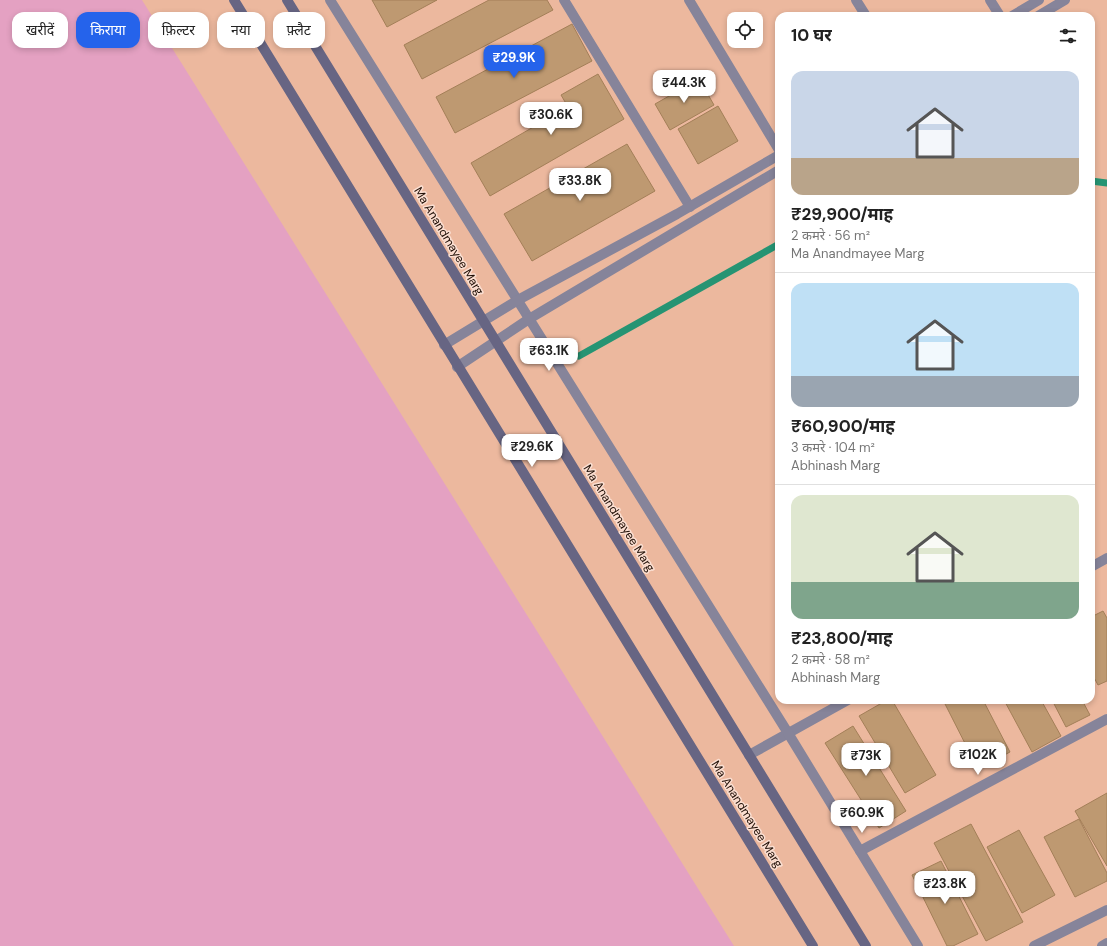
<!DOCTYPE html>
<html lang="hi">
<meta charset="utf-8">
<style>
body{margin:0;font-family:"DM Sans","Noto Sans Devanagari",sans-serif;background:#f2f2f2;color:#222;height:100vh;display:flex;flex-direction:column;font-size:15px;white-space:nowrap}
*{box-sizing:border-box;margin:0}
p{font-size:13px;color:#767676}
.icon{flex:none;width:22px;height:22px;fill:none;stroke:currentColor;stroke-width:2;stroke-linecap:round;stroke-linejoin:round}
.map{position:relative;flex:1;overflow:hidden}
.panel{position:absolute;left:775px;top:12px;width:320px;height:692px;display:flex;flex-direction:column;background:#fff;border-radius:12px;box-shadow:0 2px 6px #0003}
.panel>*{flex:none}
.guide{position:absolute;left:12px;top:12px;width:380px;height:36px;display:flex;gap:8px}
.fabs{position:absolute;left:727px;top:12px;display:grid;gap:8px}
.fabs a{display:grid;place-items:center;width:36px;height:36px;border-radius:8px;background:#fff;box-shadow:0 2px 6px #0003;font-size:20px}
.price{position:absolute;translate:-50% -34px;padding:0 9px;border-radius:8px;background:#fff;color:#222;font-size:13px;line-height:26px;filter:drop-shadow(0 1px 2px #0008)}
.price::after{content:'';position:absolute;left:50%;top:24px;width:12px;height:9px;margin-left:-6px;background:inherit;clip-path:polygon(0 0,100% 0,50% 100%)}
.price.selected{background:#2563eb;color:#fff}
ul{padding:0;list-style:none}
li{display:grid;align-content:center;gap:8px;height:212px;padding:0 16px}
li+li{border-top:1px solid #e0e0e0}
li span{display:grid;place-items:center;height:124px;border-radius:12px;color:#555}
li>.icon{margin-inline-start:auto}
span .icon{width:72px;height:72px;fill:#fffc;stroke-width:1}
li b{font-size:17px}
h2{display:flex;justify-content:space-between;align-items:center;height:48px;padding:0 16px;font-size:17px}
.tag{padding:0 14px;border-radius:12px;background:#fff;box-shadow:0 2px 6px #0003;font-size:14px;line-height:36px}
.tag.selected{background:#2563eb;color:#fff}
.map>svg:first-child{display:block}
.green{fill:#e4a1c2}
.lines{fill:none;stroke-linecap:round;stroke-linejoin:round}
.stream{stroke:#269473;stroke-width:7}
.building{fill:#be9971;stroke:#a37f58}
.service{stroke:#86849a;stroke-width:10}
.minor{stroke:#86849a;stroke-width:10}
.tertiary{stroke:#86849a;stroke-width:10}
.secondary{stroke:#676583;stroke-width:10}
.labels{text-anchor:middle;stroke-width:3;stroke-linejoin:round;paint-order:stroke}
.street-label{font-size:12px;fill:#200f06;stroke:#fbdfd2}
</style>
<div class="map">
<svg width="1107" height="946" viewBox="0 0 1107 946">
<rect width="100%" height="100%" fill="#ecb89e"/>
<polygon class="green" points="0,0 142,0 734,946 0,946"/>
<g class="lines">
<g class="stream">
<polyline points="1091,181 1107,183"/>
<polyline points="579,356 779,244"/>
</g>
</g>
<g class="building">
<polygon points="372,0 437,0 387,27"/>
<polygon points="489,0 547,0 553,10 422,79 404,45"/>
<polygon points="572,24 592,61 455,133 436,97"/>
<polygon points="598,74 624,119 490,196 471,163 568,107 561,95"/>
<polygon points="699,79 714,105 670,130 655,104"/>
<polygon points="718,106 738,141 698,164 678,129"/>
<polygon points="627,144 655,191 532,261 504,214"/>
<polygon points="1103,611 1107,618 1107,681 1098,685 1091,672 1091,617"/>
<polygon points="887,700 892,700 936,775 905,793 859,716"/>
<polygon points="943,700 983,700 1010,752 978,769"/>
<polygon points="1004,700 1041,700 1061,736 1032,752"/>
<polygon points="1052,700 1082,700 1090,715 1066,727"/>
<polygon points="853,726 906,811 879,828 825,743"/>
<polygon points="1107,793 1107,866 1075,811"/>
<polygon points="1079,819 1107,873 1107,881 1075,897 1044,837"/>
<polygon points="971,824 1023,922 986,941 934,843"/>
<polygon points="1019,830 1055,895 1022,913 987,847"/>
<polygon points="941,861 978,934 953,946 947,946 912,875"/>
</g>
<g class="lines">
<g class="service">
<polyline points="564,0 690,207"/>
<polyline points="689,0 779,150"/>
<polyline points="856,0 866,16"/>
</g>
<g class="minor">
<polyline points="990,0 1000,16"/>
<polyline points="1091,567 1107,558"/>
<polyline points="749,755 848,700"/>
<polyline points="860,851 1107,719"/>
</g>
<g class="tertiary">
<polyline points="330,0 788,733 918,946"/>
<polyline points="1012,16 1039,0"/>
<polyline points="1038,16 1065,0"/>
<polyline points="444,345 518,300 677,214 779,155"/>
<polyline points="457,367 529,319 779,170"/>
<polyline points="1034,946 1107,910"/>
<polyline points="1102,946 1107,943"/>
</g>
<g class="secondary">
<polyline points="234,0 813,946"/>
<polyline points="287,0 866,946"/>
</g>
</g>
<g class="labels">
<g class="street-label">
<text transform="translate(449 241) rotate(59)" y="4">Ma Anandmayee Marg</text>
<text transform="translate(619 518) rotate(58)" y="4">Ma Anandmayee Marg</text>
<text transform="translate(747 814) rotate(58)" y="4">Ma Anandmayee Marg</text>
</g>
</g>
</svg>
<div class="fabs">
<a><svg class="icon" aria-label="locate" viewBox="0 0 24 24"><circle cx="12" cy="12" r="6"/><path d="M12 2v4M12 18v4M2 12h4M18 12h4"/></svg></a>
</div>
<b class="price selected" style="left:514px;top:79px">₹29.9K</b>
<b class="price" style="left:684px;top:104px">₹44.3K</b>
<b class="price" style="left:551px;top:136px">₹30.6K</b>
<b class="price" style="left:580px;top:202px">₹33.8K</b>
<b class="price" style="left:549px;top:372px">₹63.1K</b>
<b class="price" style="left:532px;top:468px">₹29.6K</b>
<b class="price" style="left:978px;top:776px">₹102K</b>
<b class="price" style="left:866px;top:777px">₹73K</b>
<b class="price" style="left:862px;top:834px">₹60.9K</b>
<b class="price" style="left:945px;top:905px">₹23.8K</b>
<div class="guide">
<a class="tag">खरीदें</a>
<a class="tag selected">किराया</a>
<a class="tag">फ़िल्टर</a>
<a class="tag">नया</a>
<a class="tag">फ़्लैट</a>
</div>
<section class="panel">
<h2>10 घर<svg class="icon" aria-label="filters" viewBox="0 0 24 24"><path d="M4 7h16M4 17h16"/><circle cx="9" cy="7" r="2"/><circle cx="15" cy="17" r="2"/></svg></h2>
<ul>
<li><span style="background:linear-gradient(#c9d6e8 70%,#b9a48a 0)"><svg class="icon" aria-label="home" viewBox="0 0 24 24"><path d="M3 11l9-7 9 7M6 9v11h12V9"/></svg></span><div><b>₹29,900/माह</b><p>2 कमरे · 56 m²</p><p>Ma Anandmayee Marg</p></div></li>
<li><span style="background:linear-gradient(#bfe0f5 75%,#9aa5b1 0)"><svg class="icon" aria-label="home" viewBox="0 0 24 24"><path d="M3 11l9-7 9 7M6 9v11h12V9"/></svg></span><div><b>₹60,900/माह</b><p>3 कमरे · 104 m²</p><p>Abhinash Marg</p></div></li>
<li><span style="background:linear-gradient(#dfe7d0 70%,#7fa58c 0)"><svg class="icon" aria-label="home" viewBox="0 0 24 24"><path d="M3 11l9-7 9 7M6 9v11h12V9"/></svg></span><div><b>₹23,800/माह</b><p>2 कमरे · 58 m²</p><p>Abhinash Marg</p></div></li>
</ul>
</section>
</div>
